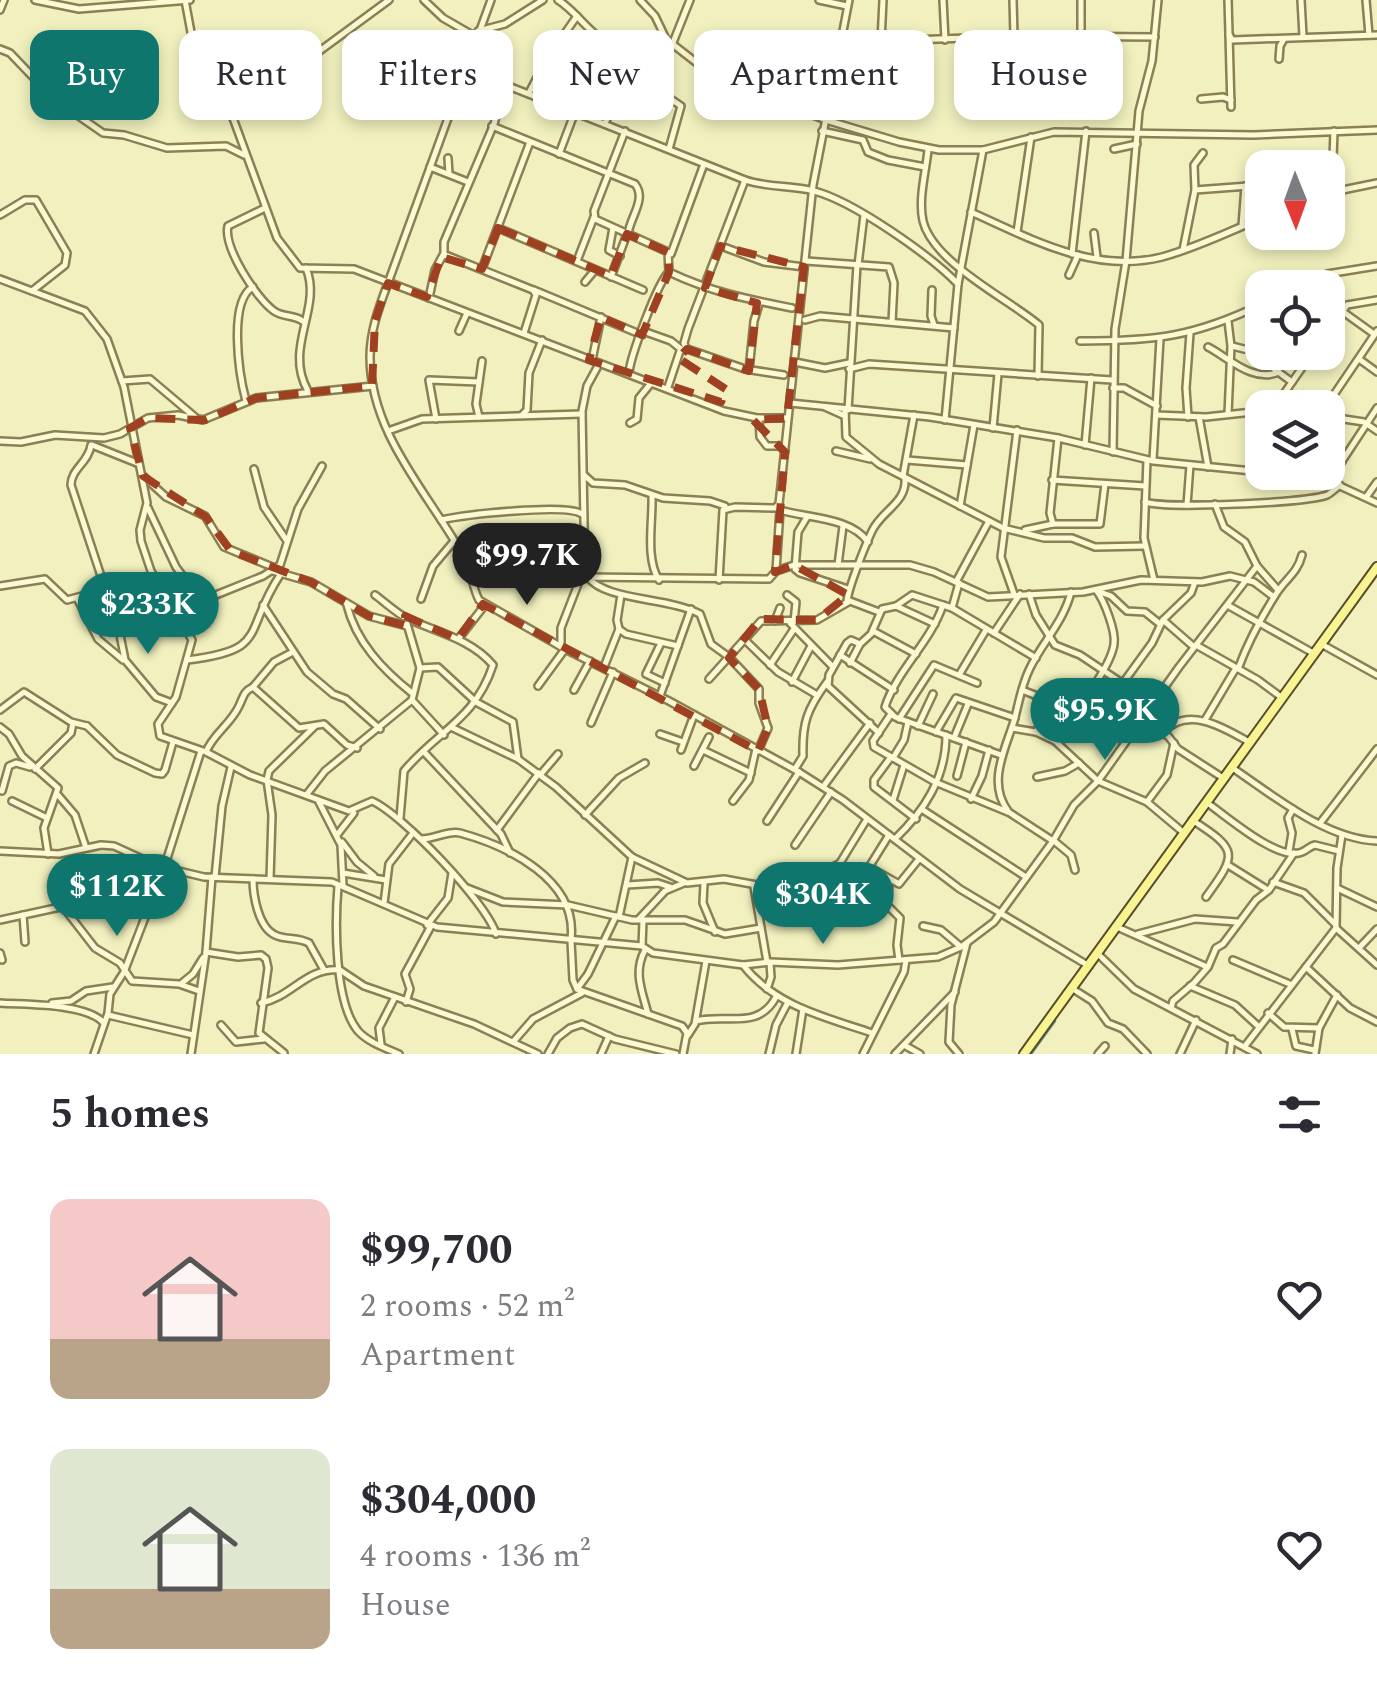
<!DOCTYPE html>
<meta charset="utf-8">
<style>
body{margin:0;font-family:Spectral,serif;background:#f2f2f3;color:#2b2b33;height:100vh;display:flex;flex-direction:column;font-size:38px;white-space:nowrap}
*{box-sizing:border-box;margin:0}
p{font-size:32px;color:#7c7c81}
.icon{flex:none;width:55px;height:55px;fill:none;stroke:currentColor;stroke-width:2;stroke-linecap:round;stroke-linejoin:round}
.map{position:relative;height:1054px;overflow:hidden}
.sheet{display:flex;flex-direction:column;background:#fff;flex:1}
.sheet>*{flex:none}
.top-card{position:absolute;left:30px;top:30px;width:1318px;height:90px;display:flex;gap:20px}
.needle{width:65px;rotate:179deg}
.fabs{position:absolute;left:1245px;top:150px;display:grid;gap:20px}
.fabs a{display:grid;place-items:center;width:100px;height:100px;border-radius:20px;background:#fff;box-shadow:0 5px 15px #0003;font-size:50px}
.price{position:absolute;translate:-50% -85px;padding:0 22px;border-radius:35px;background:#0f766e;color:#fff;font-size:32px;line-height:65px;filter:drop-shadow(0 2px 5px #0008)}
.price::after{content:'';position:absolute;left:50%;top:60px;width:30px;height:22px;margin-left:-15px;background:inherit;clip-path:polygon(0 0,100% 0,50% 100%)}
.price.active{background:#222;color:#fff}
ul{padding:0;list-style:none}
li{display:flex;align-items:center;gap:30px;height:250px;padding:0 50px}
li span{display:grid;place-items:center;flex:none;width:280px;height:200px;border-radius:20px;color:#555}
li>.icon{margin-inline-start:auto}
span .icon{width:120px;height:120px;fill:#fffc;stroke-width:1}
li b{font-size:42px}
h2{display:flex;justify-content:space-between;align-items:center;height:120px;padding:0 50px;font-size:42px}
.chip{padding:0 35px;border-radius:20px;background:#fff;box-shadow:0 5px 15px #0003;font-size:35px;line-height:90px}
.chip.active{background:#0f766e;color:#fff}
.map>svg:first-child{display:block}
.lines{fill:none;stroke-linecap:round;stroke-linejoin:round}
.stream{stroke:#689091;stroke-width:2.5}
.minor-casing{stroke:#8b8055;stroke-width:10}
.major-casing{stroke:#584c2a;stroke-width:12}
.minor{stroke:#fbfad2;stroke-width:5}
.major{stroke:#f8f492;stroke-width:8}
.marked{fill:none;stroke:#9f4121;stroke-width:8;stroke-dasharray:20 12;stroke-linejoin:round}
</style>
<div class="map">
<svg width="1377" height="1054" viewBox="0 0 1377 1054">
<rect width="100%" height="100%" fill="#f1f0be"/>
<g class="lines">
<polyline class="stream" points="1031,1054 1055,1021"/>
<defs>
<g id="minor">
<polyline points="35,0 79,9 190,0"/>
<polyline points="185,0 198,70 233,118 277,238 300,268 354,269 724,411 757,418 787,418"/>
<polyline points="424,0 443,18 476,37"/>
<path d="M 491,0 L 388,283 C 379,307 370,331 370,357 C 370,434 429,494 464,557 C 472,571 472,587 479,600 L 565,649 L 669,701 L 799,772 L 843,800 L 960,889 L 1089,966"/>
<path d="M 558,0 C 576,11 588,32 606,42 C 622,52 639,41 660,53"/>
<polyline points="640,0 655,16 666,39 711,74 731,84 826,120 899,142 939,150 983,150"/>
<polyline points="819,0 847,6"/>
<polyline points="943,0 945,40"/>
<polyline points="1013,0 1014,37"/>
<polyline points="1081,0 1081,37"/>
<polyline points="1228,0 1229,34 1232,40 1377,35"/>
<polyline points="1301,0 1303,36"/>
<polyline points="1366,0 1369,35"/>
<polyline points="0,10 4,0"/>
<polyline points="478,31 505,24 543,0"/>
<polyline points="1229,35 1231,107"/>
<polyline points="841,36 881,41 1029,36 1155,37"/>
<polyline points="881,41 883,0"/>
<polyline points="0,49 10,53 54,99 103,133 124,135 167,148 226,146 244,155"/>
<polyline points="1279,59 1280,46 1284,39"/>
<path d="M 467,63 L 483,76 L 745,180 C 769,188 791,185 814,191 C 853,201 930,255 958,284"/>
<polyline points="636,75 681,106 669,149"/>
<polyline points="529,93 545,62 577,16"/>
<polyline points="1201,99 1223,97 1231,100"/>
<polyline points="571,110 569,99 579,80 618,92"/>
<polyline points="233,118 253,100 389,0"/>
<polyline points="605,124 616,94 672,45 690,0"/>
<path d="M 492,126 L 635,184 C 647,199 630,217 628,234"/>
<path d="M 625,131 L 594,211 L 595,219 L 668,252 L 669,272 C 711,292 747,299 792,308"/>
<polyline points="822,131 863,140 868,152 888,160 925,167"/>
<polyline points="1114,149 1137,144"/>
<path d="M 928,150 C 926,171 918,199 923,221 C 933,263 1010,300 1039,325 L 1038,376"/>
<polyline points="559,154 573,117 579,113"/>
<polyline points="448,158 449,174"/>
<polyline points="430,167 468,182"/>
<polyline points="1332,185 1334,131"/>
<polyline points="1195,190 1194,165 1203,153"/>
<polyline points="1328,193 1377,183"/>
<path d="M 265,208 L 228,226 C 223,247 256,298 274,311 C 284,318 295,314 304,322"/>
<path d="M 971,212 C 1031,239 1094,274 1162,257 C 1196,248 1230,231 1262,218"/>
<polyline points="0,215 25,200 36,200 67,253 65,265 32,291"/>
<polyline points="1242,226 1245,186"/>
<polyline points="498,228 643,290"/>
<polyline points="613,228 609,250 620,256"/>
<polyline points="1017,232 1031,137"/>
<polyline points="1094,233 1097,257"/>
<polyline points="721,246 764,262 804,267"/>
<polyline points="1183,250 1195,190 1262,185"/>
<polyline points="444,253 444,242 494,124 505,84"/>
<polyline points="671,254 704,164"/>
<polyline points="1072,254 1086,131"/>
<polyline points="577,261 594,217"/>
<polyline points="806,261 889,267 894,283 892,322"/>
<polyline points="858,265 864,215"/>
<path d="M 306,268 C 323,308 283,347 308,391"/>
<polyline points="482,269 530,142"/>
<polyline points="1069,275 1078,255"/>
<polyline points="611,277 627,234"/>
<path d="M 0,279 L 85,311 L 107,339 L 124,387 L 147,503 L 140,530 L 141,541 L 151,571 L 192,640 L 176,697 L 158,724 L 160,736 L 206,752 L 250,775 L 349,811 L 372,801 C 402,814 487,903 496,934"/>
<polyline points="585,282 595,270"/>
<polyline points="1295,288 1327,274 1377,266"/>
<polyline points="534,290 642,335"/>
<polyline points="932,290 931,316 934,325"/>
<polyline points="429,298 435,270 443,255 448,256 533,290 536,295 524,333"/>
<polyline points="1328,301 1374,334"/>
<polyline points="805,320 820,316 954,328"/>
<polyline points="1228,321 1231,346 1228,414"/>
<polyline points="459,331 467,313"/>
<polyline points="643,331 671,341 682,350"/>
<polyline points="1328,334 1347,305 1377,300"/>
<path d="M 1080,341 C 1155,341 1194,337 1262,304"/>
<polyline points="1232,346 1248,350 1292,382"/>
<path d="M 1208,347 C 1229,358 1253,383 1279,372"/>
<polyline points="686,349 684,343 688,329 745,180"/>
<polyline points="1359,359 1377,372"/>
<polyline points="592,360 601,317"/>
<polyline points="795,362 825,368 849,363"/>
<polyline points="849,369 869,364 1112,380"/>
<polyline points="749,370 754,321 759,304"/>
<path d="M 629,373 C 630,358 657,283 669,272"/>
<polyline points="122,381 150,379 195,417"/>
<polyline points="668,387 680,351 687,349 745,369 784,375"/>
<polyline points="1113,388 1124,388 1157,406"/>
<path d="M 246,401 C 239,375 228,301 253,287"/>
<polyline points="790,403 930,417 1058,438 1153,461 1262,472"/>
<polyline points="825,407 845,416"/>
<polyline points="1274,408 1313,352"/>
<polyline points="1325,408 1377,331"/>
<polyline points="845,409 846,437 879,464 1003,528 1044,538 1072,538 1095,547 1145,546"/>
<polyline points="848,410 857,265"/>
<polyline points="522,415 527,410 529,373 542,340"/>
<polyline points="1156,415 1206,417 1262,411"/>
<polyline points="479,417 476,404 482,361"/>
<polyline points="1188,417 1186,388 1190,333"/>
<polyline points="1199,417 1208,467"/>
<polyline points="759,418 760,437 767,446 780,446 785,451"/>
<polyline points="436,419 429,380 479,382"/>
<polyline points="1344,419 1364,422 1377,431"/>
<polyline points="945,420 958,284 983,150 1054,132 1254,135 1377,130"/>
<polyline points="630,423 637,419 639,398 652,382"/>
<polyline points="993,428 998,374"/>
<polyline points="388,431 422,419 582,414"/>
<polyline points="0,441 21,442 55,435 104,438 120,434 148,418 178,415 203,420 256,398 373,386"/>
<path d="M 91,445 C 89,462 71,469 71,485 L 100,573 L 111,616 L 117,624 L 179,617 L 192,596 L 190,586 L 176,567 L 148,508"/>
<polyline points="92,445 137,463"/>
<polyline points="1085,445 1091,378"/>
<polyline points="836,451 870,459"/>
<polyline points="1328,451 1342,461"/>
<polyline points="1113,452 1115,329 1126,261 1139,111 1152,61 1158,0"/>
<polyline points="907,460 967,465"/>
<polyline points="1147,460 1144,538 1154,580"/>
<polyline points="1153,460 1160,339"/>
<polyline points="254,469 264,507 287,541"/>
<polyline points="1266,472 1329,481 1377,503"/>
<polyline points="584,475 593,483 625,485 663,498 710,501 725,506"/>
<polyline points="143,476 166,497 205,516 224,547 275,568"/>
<polyline points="903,476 914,415"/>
<polyline points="1052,480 1145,486"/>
<polyline points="1329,481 1377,408"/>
<path d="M 652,496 C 653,520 645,559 659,580"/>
<polyline points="1367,496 1377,482"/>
<path d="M 1145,502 C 1166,509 1306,503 1327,495 C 1330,494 1337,487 1340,485"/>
<polyline points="1215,504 1224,527 1245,542 1257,566 1278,590"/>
<polyline points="1187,505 1190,465"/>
<polyline points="960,506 974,425"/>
<path d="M 780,510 C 806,518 851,517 868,542"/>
<polyline points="807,517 798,532 795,569 800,573 848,589"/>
<path d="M 441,520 C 464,515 566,503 582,514"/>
<polyline points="1053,524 1050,513 1058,438"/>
<polyline points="1025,530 1053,524 1100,524 1105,484"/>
<polyline points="528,550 530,582 585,577 769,579 776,571 780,510"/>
<polyline points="838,565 843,526"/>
<polyline points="471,568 502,580 530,582"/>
<polyline points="273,571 311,582 369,616 407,626"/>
<polyline points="776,571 794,565 910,565 934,572 988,597 1083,592 1141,580 1202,582 1230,576 1254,582 1274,597"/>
<polyline points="585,577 582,411 587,386 599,364"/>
<path d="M 588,577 C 605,601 668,597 700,614 L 711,644 L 729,657 L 759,689 L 759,703 L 768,728 L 758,751"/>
<polyline points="719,580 723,510 735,507 775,508 779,504 813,185 849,0"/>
<polyline points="956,582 989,521"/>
<polyline points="0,586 45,579 67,600 104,590"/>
<polyline points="1100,592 1111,596 1127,611 1145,612 1160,624"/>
<polyline points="1014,594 1001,557 1017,430"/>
<polyline points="1029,594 1036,615 1055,645 1080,655 1152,703"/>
<path d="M 375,595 C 386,603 396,613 408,619 C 437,632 471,639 493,665 C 475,720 437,731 404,771 L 400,818"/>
<polyline points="621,595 617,620 619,629 626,634 678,646"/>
<polyline points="787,595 796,602 794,622"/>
<polyline points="77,598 98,639 123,660"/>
<polyline points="421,599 433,566 454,541"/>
<path d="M 847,601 C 849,586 865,546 872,531 C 882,510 907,503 905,478"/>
<polyline points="191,605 263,576 280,565 298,509 322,466"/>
<polyline points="263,605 307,672 333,694 346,699 380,729"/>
<path d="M 347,605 C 356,642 383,670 412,693"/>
<path d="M 943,605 C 930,643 897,670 885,707 L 895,717 L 1001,755"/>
<polyline points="896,606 912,595 952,608 1036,658"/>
<polyline points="1229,606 1313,653"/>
<polyline points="952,608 959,583"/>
<polyline points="1163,620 1194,647"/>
<polyline points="775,621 780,608"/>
<polyline points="790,623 833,667"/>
<polyline points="407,624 420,668 412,700 444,735"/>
<polyline points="118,625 125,660 156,697 172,703"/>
<polyline points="873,631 916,654"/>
<polyline points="994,633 1020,594"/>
<polyline points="459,638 485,605"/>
<polyline points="745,640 778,672 817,695"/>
<polyline points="661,643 646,674 665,683"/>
<polyline points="860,644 851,640 847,643 829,675 828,686 879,733"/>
<polyline points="1196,645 1258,680 1281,697"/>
<polyline points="1323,645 1377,675"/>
<polyline points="561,647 561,628 580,579"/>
<polyline points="840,655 894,690"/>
<path d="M 187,660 C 270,650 242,633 280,575"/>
<polyline points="850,663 860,644 871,634 882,609 896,606 935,624"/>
<polyline points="770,665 794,629"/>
<polyline points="604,667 619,629"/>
<polyline points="420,668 438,667 476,702 513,722 518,759"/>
<path d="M 1238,669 C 1248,642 1261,618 1276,594 C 1286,578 1297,574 1302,555"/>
<polyline points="959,675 986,630"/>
<polyline points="709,679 761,621 817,620 850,601 879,612"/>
<polyline points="792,682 811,646"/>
<polyline points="1123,683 1152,643 1163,620 1191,593 1195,582"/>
<polyline points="538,686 565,649"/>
<polyline points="253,687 274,662 291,653"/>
<polyline points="574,690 590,661"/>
<polyline points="1022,690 1075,711"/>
<polyline points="660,696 691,609"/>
<polyline points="0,710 24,692 71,722 87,726"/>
<polyline points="891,714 873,741 874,747 935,782 1010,813 1053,841"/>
<polyline points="899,719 934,665 977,683"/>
<polyline points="1205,720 1236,668"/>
<polyline points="591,723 613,672"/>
<polyline points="1140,723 1168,736 1178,749 1223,778"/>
<polyline points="87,726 117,755 155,773 162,774 165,770 173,742"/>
<polyline points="918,726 933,694"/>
<polyline points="0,727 9,734 22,756 58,788 44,828 48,854"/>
<polyline points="453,728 518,759 556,787 632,857 687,883 724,879 757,885 808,881 840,863 867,819"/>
<polyline points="1012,728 1036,732 1055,741 1098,781 1147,802 1184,833"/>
<polyline points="936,732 956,698 1015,718"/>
<polyline points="1036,732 1051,703"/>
<path d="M 1162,733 C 1187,705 1223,727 1249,742"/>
<polyline points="660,734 683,742"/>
<polyline points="954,738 968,704"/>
<path d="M 1055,741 C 1070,718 1111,669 1114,644 C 1116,631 1104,600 1096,590"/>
<polyline points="681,750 694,715"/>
<polyline points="703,750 751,773"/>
<path d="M 206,752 C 213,734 231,724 239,706 C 244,696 243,692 253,687 L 299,728 L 324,724 L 347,745 L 357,748"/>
<polyline points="424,752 501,834 510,853"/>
<polyline points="891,757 874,780 874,787 916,819"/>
<polyline points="893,758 904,740 908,722"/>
<polyline points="694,766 709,737"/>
<path d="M 1231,767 C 1273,795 1325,839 1377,841"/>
<polyline points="35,769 71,733 73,723"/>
<path d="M 795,769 L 803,756 C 802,723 807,709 827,682"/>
<polyline points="541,774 558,754"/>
<polyline points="957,776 966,742"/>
<polyline points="1037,777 1065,771 1079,763"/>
<polyline points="823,787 870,723"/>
<polyline points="2,791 9,766 16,763 30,767"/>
<polyline points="307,794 325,771 412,700"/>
<polyline points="58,795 75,815 86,848"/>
<polyline points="971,799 982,776 989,750"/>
<polyline points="893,800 904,765"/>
<polyline points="12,801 47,818"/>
<polyline points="733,801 749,780 756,749"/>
<polyline points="319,802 341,845 343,885"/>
<polyline points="1147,802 1167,775 1174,743"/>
<path d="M 1206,802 C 1224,814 1279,863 1302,852 C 1307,850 1310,846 1315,845 L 1339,851"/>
<polyline points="923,810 1026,877"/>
<path d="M 1008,811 C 987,783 1005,750 1014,721 C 1019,703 1021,686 1030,668 C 1042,643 1064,621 1071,592"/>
<polyline points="585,815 619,778 645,763"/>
<path d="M 1192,820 C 1239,850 1237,854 1206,897"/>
<polyline points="767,821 799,772"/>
<polyline points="1321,822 1377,749"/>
<polyline points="497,830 539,773"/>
<polyline points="337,835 354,813"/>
<path d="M 421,839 C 434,839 449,830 460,833 C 508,846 578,880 571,939"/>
<path d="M 895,839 C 924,811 946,778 946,735"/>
<polyline points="1053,840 1071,855 1075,870"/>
<polyline points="342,842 357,862 374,876"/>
<polyline points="795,845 831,792"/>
<polyline points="0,851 59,854 101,845 114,846 158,866 204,877 332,882 437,927 642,946"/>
<polyline points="1289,851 1292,833 1288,818 1293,809"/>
<polyline points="1228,865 1268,890"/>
<polyline points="869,867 899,884 919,859"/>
<polyline points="830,870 860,882"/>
<polyline points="343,873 386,880"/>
<polyline points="215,877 222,806 231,767"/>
<path d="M 253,879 C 253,895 258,927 275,935 C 285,940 298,937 309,943 L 324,970"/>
<polyline points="270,879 272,815 267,780 269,771 314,727"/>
<polyline points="890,880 886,904 900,918 897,945 899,960"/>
<polyline points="1273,882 1304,893 1335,924"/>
<polyline points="704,883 703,903 715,932"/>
<polyline points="627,885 658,883 670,887"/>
<path d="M 338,886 C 335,922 334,1002 358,1031 C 368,1042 385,1048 399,1054"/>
<polyline points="754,887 767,962"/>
<polyline points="467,888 503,902 568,905 632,920 685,920 725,934 761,928"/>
<polyline points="1337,888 1377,907"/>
<polyline points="853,901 866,872 889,835"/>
<polyline points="384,903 389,864 413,833"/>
<polyline points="64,908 95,948 120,963 132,981 179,984 199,991"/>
<polyline points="23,915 25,942"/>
<polyline points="619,917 632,857"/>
<polyline points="639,919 665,891 684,883"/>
<polyline points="0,920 88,901 156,867"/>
<polyline points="643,921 642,946 653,953 743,965 770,962 838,965 938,957 961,947 994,922 1053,841 1074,805 1098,781 1179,667 1257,566"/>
<polyline points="427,925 448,898 452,873"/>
<polyline points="923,926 941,930 961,947"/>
<polyline points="1117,927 1205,966"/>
<polyline points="1336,928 1377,965"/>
<polyline points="1138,934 1195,919 1237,922"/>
<polyline points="571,941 573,980 577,989 682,1026 687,1033 683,1054"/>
<polyline points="1359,948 1377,929"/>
<path d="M 645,950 C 633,972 642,991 648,1014"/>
<polyline points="206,952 238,957 261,955 266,959 268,968 259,1033 284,1053"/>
<polyline points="0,953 2,960"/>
<polyline points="1097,953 1134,989 1257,1054"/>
<polyline points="1233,960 1292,985"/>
<path d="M 743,965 C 775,1006 825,1017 872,1033"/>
<polyline points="1306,967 1350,1008 1377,1022"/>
<polyline points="182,983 193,974 203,958"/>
<polyline points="1190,986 1235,1005 1258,1026"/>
<polyline points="577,989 588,974 616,916"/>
<polyline points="767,989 771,977 770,963"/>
<polyline points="1073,989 1092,1001 1108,1023 1123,1029 1147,1054"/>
<polyline points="406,1002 410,989 405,974 431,926"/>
<path d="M 0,1003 C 27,1005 86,1003 104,1023"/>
<polyline points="52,1003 71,1001 86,991 113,987"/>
<path d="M 261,1003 C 292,997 306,967 340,970 L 364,986 L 474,1024 L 538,1054"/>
<polyline points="1171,1008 1173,1001 1194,983 1208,967 1216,948 1223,944 1256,900 1269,890 1294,853"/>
<polyline points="1268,1013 1284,1027 1319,1028"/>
<polyline points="108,1015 193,1035"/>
<path d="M 696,1021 C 726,1013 758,1031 776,997"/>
<polyline points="221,1025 236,1042 264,1039"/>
<polyline points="1292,1029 1296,1046 1314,1050"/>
<polyline points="688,1035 695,1024 706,961"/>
<polyline points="513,1042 533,1019 582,993"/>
<polyline points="381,1044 379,1028 395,997"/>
<polyline points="904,1045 920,1054"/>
<polyline points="1245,1046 1336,928 1337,868 1342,835"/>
<polyline points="94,1054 108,1013 110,994 124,972 164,868 201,751"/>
<polyline points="191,1054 206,952 212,877"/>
<polyline points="548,1054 557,1038 570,1028 582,1024 615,1039 676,1054"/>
<polyline points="601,1054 609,1036"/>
<polyline points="769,1054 776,1025 787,1004"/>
<polyline points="796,1054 803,1009"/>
<polyline points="863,1054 904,972 906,960"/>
<polyline points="895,1054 955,992"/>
<polyline points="959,1054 949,1042 951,1005 967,943"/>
<polyline points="1098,1054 1105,1046"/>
<polyline points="1180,1054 1196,1020"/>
<polyline points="1230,1054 1232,1039"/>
<polyline points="1315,1054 1319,1028 1337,995"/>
</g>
<polyline id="major" points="1024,1054 1377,567"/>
</defs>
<use href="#minor" class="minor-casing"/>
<use href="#major" class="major-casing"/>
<use href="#minor" class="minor"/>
<use href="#major" class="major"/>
</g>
<path class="marked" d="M 498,228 L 611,276 L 627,234 L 668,252 L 669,272 L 642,335 L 601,317 L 589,360 L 721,402 L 727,390 L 678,358 L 687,349 L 749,371 L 757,303 L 705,288 L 720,246 L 804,267 L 787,418 L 753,420 L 785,452 L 775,572 L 794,565 L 848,595 L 817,620 L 760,619 L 729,658 L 759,689 L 768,728 L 758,751 L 483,604 L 458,639 L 405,616 L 407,626 L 369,616 L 311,582 L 231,551 L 206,517 L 143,476 L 130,428 L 148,418 L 205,420 L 256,398 L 372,386 L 375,321 L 388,283 L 427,297 L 441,257 L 482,269 Z"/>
</svg>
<div class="fabs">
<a><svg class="needle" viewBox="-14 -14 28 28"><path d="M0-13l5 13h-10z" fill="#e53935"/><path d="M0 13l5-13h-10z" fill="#7c7c81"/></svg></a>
<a><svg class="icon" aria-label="locate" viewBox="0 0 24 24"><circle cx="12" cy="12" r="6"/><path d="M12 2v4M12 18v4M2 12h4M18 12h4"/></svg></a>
<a><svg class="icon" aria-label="layers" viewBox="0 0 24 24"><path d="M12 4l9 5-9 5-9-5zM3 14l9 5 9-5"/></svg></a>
</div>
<b class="price active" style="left:527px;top:608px">$99.7K</b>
<b class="price" style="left:148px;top:657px">$233K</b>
<b class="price" style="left:1105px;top:763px">$95.9K</b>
<b class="price" style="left:117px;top:939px">$112K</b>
<b class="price" style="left:823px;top:947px">$304K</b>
<div class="top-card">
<a class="chip active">Buy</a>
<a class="chip">Rent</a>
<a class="chip">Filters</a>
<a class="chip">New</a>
<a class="chip">Apartment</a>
<a class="chip">House</a>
</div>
</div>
<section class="sheet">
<h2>5 homes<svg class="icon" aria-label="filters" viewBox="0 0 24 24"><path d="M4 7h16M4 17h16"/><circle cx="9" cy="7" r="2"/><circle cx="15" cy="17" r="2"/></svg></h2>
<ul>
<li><span style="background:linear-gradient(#f6c9c9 70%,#b9a48a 0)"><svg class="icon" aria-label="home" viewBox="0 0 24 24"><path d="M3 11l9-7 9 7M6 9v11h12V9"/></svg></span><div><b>$99,700</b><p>2 rooms · 52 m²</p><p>Apartment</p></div><svg class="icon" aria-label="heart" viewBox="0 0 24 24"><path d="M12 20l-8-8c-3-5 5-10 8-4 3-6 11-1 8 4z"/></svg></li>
<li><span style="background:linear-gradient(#dfe7d0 70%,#b9a48a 0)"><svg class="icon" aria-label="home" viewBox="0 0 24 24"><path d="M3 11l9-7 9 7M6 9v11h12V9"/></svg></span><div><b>$304,000</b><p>4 rooms · 136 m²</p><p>House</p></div><svg class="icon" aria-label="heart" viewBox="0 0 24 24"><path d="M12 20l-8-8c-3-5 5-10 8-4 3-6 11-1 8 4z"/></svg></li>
</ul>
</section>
